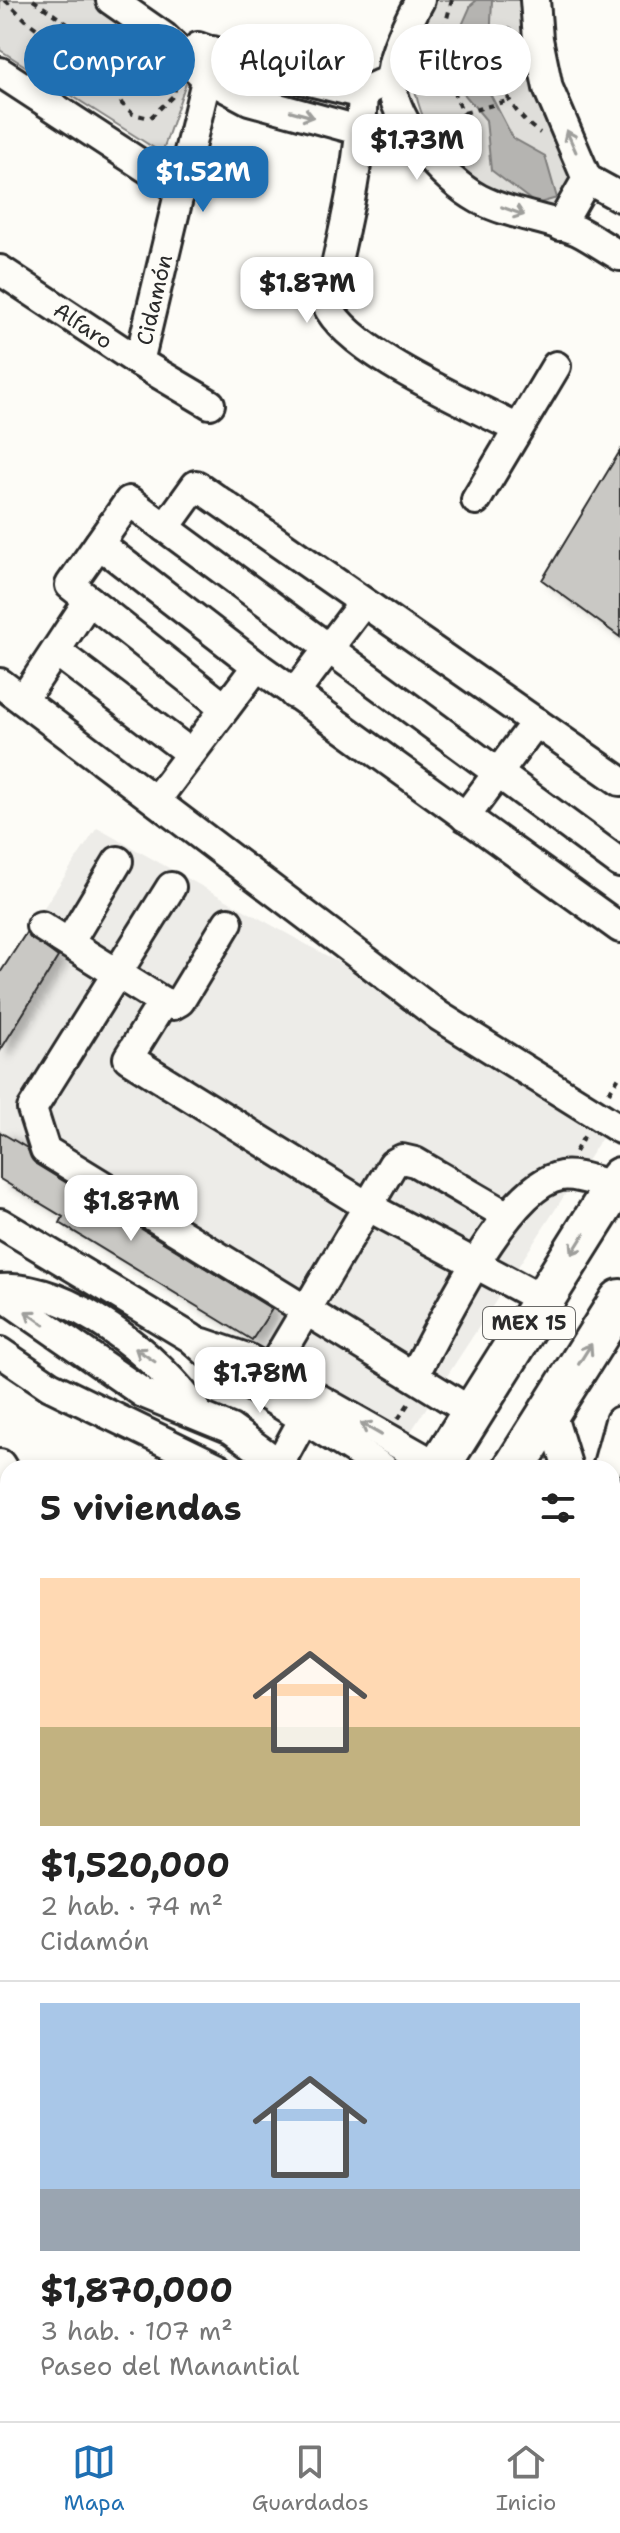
<!DOCTYPE html>
<html lang="es">
<meta charset="utf-8">
<style>
body{margin:0;font-family:"Shantell Sans",sans-serif;background:#f6f6f6;color:#222;height:100vh;display:flex;flex-direction:column;font-size:30px;white-space:nowrap}
*{box-sizing:border-box;margin:0}
p{font-size:26px;color:#767676}
.icon{flex:none;width:44px;height:44px;fill:none;stroke:currentColor;stroke-width:2;stroke-linecap:round;stroke-linejoin:round}
.map{position:relative;flex:1;overflow:hidden}
.details{position:absolute;left:0px;top:1460px;width:620px;height:962px;display:flex;flex-direction:column;background:#fff;border-radius:24px 24px 0 0;box-shadow:0 4px 12px #0003}
.details>*{flex:none}
.hud{position:absolute;left:24px;top:24px;width:572px;height:72px;display:flex;gap:16px}
.price{position:absolute;translate:-50% -68px;padding:0 18px;border-radius:16px;background:#fff;color:#222;font-size:26px;line-height:52px;filter:drop-shadow(0 2px 4px #0008)}
.price::after{content:'';position:absolute;left:50%;top:48px;width:24px;height:18px;margin-left:-12px;background:inherit;clip-path:polygon(0 0,100% 0,50% 100%)}
.price.active{background:#1f6fb2;color:#fff}
ul{padding:0;list-style:none}
li{display:grid;align-content:center;gap:16px;height:424px;padding:0 40px}
li+li{border-top:2px solid #e0e0e0}
li span{display:grid;place-items:center;height:248px;border-radius:0px;color:#555}
li>.icon{margin-inline-start:auto}
span .icon{width:144px;height:144px;fill:#fffc;stroke-width:1}
li b{font-size:34px}
h2{display:flex;justify-content:space-between;align-items:center;height:96px;padding:0 40px;font-size:34px}
.chip{padding:0 28px;border-radius:36px;background:#fff;box-shadow:0 4px 12px #0003;font-size:28px;line-height:72px}
.chip.active{background:#1f6fb2;color:#fff}
.dock{display:flex;justify-content:space-around;align-items:center;height:112px;border-top:2px solid #e0e0e0;background:#fff;font-size:22px;color:#767676}
.dock a{display:grid;justify-items:center;gap:4px}
.dock .active{color:#1f6fb2}
.map>svg:first-child{display:block}
.built{fill:#edece8}
.green{fill:#dfdeda;stroke:#858482;stroke-width:2}
.water{fill:#b5b4b1;stroke:#7e7d7b;stroke-width:2}
.lines{fill:none;stroke-linecap:round;stroke-linejoin:round}
.river{stroke:#b5b4b1;stroke-width:40}
.building{fill:#c9c8c4;stroke:#2b2b2b;stroke-width:2;filter:url(#shadow)}
.minor-casing{stroke:#2b2b2b;stroke-width:34}
.highway-casing{stroke:#2b2b2b;stroke-width:46}
.path{stroke:#2b2b2b;stroke-width:4;stroke-dasharray:6 6;stroke-linecap:butt}
.minor{stroke:#fdfcf7;stroke-width:28}
.highway{stroke:#fdfcf7;stroke-width:40}
.oneway{stroke:#9e9e9b}
.labels{text-anchor:middle;stroke-width:7;stroke-linejoin:round;paint-order:stroke}
.shield{fill:#fdfcf7;stroke:#6a6a68;stroke-width:2}
.shield-label{font-size:20px;font-weight:bold;fill:#2b2b2b}
.street-label{font-size:22px;fill:#2b2b2b;stroke:#fdfcf7}
</style>
<div class="map">
<svg width="620" height="2421" viewBox="0 0 620 2421">
<defs>
<filter id="shadow"><feDropShadow dx="9" dy="5" stdDeviation="4" flood-color="#0004"/></filter>
</defs>
<rect width="100%" height="100%" fill="#fdfcf7"/>
<filter id="ink" filterUnits="userSpaceOnUse"><feTurbulence type="fractalNoise" baseFrequency=".0125" numOctaves="2"/><feDisplacementMap in="SourceGraphic" scale="16" xChannelSelector="R" yChannelSelector="G"/><feConvolveMatrix kernelMatrix="1 2 1 2 8 2 1 2 1" color-interpolation-filters="sRGB"/></filter>
<g filter="url(#ink)">
<g class="built">
<polygon points="97,828 588,1101 620,1110 408,1436 60,1223 63,1217 0,1179 0,973"/>
<polygon points="8,1766 8,2108 5,2112 0,2111 0,1779"/>
</g>
<g class="green">
<polygon points="0,0 93,0 192,65 162,153 0,50"/>
<path d="M 429,0 L 532,0 L 575,179 L 554,208 C 534,206 506,207 487,199 C 469,192 458,176 448,161 C 409,106 403,63 429,0 Z"/>
</g>
<polygon class="water" points="477,0 492,0 488,90 513,138 545,156 557,198 536,204 491,170 486,120 454,82 447,59 471,5"/>
<g class="lines">
<polyline class="river" points="612,1785 620,1786"/>
</g>
<g class="building">
<polygon points="620,451 620,637 542,580"/>
<polygon points="26,933 58,957 0,1051 0,973"/>
<polygon points="0,1132 27,1148 36,1164 272,1309 252,1340 60,1223 63,1217 0,1179"/>
</g>
<g class="lines">
<defs>
<g id="minor">
<polyline points="111,0 164,37 204,76 249,100 362,131 414,136"/>
<path d="M 420,0 C 409,20 390,57 391,80 C 394,123 443,180 479,199 C 510,215 546,218 578,231 C 592,238 606,248 620,256"/>
<polyline points="535,0 538,39 548,88 587,179 620,197"/>
<polyline points="198,47 264,70 350,91 363,92 380,84"/>
<polyline points="0,72 182,191"/>
<path d="M 363,92 C 361,164 343,234 327,305 C 349,353 469,403 518,429"/>
<polyline points="560,226 587,179"/>
<path id="s1" d="M 0,270 L 139,362 L 210,404"/>
<path id="s2" d="M 139,362 L 213,51"/>
<polyline points="476,500 556,366"/>
<polyline points="165,528 196,485 620,781"/>
<polyline points="99,544 257,666 620,928"/>
<polyline points="57,652 190,753"/>
<polyline points="0,683 439,1016 620,1129"/>
<polyline points="294,694 363,603"/>
<polyline points="23,700 89,600"/>
<polyline points="225,708 70,585 129,501 620,863"/>
<polyline points="156,800 257,666"/>
<polyline points="465,817 536,722"/>
<polyline points="171,887 32,1109 45,1150 473,1413"/>
<polyline points="41,926 163,1002 128,1058 367,1206 543,1300"/>
<polyline points="69,943 118,861"/>
<polyline points="163,1002 173,1005 180,1001 228,922"/>
<polyline points="0,1223 191,1338 230,1373 383,1468"/>
<path d="M 0,1289 C 68,1283 161,1359 197,1412"/>
<polyline points="0,1294 143,1393 231,1429 285,1468"/>
<polyline points="203,1343 247,1358 439,1467"/>
<polyline points="0,1352 50,1386 219,1468"/>
<polyline points="270,1371 393,1164 402,1159 415,1162 506,1215"/>
<path d="M 414,1375 C 441,1327 506,1185 561,1176 C 576,1173 599,1183 615,1186"/>
<polyline points="550,1410 568,1468"/>
<polyline points="0,1464 8,1477"/>
<polyline points="277,1468 313,1402"/>
<polyline points="607,1468 620,1421"/>
<polyline points="0,1591 8,1576"/>
<polyline points="612,1591 620,1602"/>
<polyline points="612,1665 620,1669"/>
<polyline points="612,1759 620,1760"/>
<polyline points="612,1845 620,1846"/>
<polyline points="0,1967 8,1939"/>
<polyline points="612,1995 620,1997"/>
<polyline points="612,2062 620,2065"/>
<polyline points="0,2094 8,2099"/>
<polyline points="612,2121 620,2123"/>
<polyline points="612,2170 620,2174"/>
</g>
<g id="highway">
<polyline points="438,1468 620,1178"/>
<polyline points="514,1468 620,1300"/>
<polyline points="0,2170 8,2156"/>
<polyline points="0,2295 8,2283"/>
</g>
</defs>
<use href="#minor" class="minor-casing"/>
<use href="#highway" class="highway-casing"/>
<g class="path">
<polyline points="5,0 28,22 113,85 122,104 133,114 150,118 174,95 176,84"/>
<polyline points="33,0 118,59 148,56"/>
<polyline points="452,0 437,55 473,135 471,164"/>
<path d="M 511,27 C 490,69 503,107 540,133"/>
<polyline points="113,85 118,60"/>
<polyline points="464,113 510,100"/>
<polyline points="609,1093 620,1075"/>
<polyline points="575,1152 585,1135"/>
<polyline points="398,1419 409,1403"/>
</g>
<use href="#minor" class="minor"/>
<use href="#highway" class="highway"/>
</g>
<defs><path id="oneway-shaft" d="M-6 0H5M1.5-3L5.5 0L1.5 3" fill="none" stroke-width="1.6" stroke-linecap="round" stroke-linejoin="round" transform="scale(2)"/></defs>
<g class="oneway">
<use href="#oneway-shaft" transform="translate(302 114) rotate(15)"/>
<use href="#oneway-shaft" transform="translate(571 141) rotate(-114)"/>
<use href="#oneway-shaft" transform="translate(513 211) rotate(20)"/>
<use href="#oneway-shaft" transform="translate(578 1244) rotate(122)"/>
<use href="#oneway-shaft" transform="translate(35 1318) rotate(-145)"/>
<use href="#oneway-shaft" transform="translate(585 1354) rotate(-58)"/>
<use href="#oneway-shaft" transform="translate(145 1355) rotate(-146)"/>
<use href="#oneway-shaft" transform="translate(371 1429) rotate(-150)"/>
</g>
</g>
<g class="labels">
<rect class="shield" x="483" y="1307" width="92" height="32" rx="6"/>
<g class="shield-label">
<text x="529" y="1330">MEX 15</text>
</g>
<g class="street-label">
<text dy="8" stroke="none"><textPath href="#s2" startOffset="64">Cidamón</textPath></text>
<text dy="8" stroke="none"><textPath href="#s1" startOffset="100">Alfaro</textPath></text>
</g>
</g>
</svg>
<b class="price" style="left:417px;top:182px">$1.73M</b>
<b class="price active" style="left:203px;top:214px">$1.52M</b>
<b class="price" style="left:307px;top:325px">$1.87M</b>
<b class="price" style="left:131px;top:1243px">$1.87M</b>
<b class="price" style="left:260px;top:1415px">$1.78M</b>
<div class="hud">
<a class="chip active">Comprar</a>
<a class="chip">Alquilar</a>
<a class="chip">Filtros</a>
</div>
<section class="details">
<h2>5 viviendas<svg class="icon" aria-label="filters" viewBox="0 0 24 24"><path d="M4 7h16M4 17h16"/><circle cx="9" cy="7" r="2"/><circle cx="15" cy="17" r="2"/></svg></h2>
<ul>
<li><span style="background:linear-gradient(#ffd9b3 60%,#c2b280 0)"><svg class="icon" aria-label="home" viewBox="0 0 24 24"><path d="M3 11l9-7 9 7M6 9v11h12V9"/></svg></span><div><b>$1,520,000</b><p>2 hab. · 74 m²</p><p>Cidamón</p></div></li>
<li><span style="background:linear-gradient(#a9c7e8 75%,#9aa5b1 0)"><svg class="icon" aria-label="home" viewBox="0 0 24 24"><path d="M3 11l9-7 9 7M6 9v11h12V9"/></svg></span><div><b>$1,870,000</b><p>3 hab. · 107 m²</p><p>Paseo del Manantial</p></div></li>
</ul>
</section>
</div>
<nav class="dock">
<a class="active"><svg class="icon" aria-label="map" viewBox="0 0 24 24"><path d="M3 6l6-2 6 2 6-2v14l-6 2-6-2-6 2zM9 4v14M15 6v14"/></svg>Mapa</a>
<a><svg class="icon" aria-label="saved" viewBox="0 0 24 24"><path d="M7 4h10v16l-5-4-5 4z"/></svg>Guardados</a>
<a><svg class="icon" aria-label="home" viewBox="0 0 24 24"><path d="M3 11l9-7 9 7M6 9v11h12V9"/></svg>Inicio</a>
</nav>
